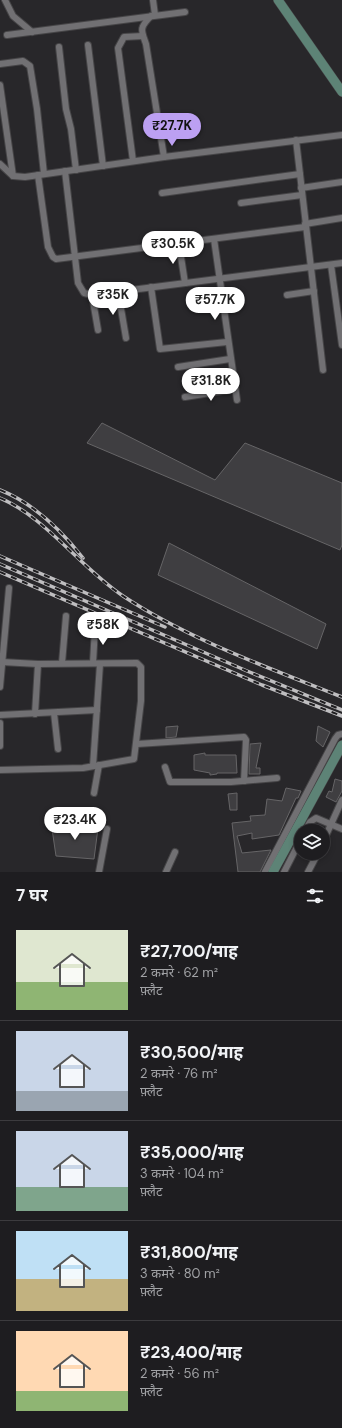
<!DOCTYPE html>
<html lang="hi">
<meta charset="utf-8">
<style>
body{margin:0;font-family:"DM Sans","Noto Sans Devanagari",sans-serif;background:#2b2a2d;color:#f1f3f6;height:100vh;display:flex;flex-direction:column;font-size:15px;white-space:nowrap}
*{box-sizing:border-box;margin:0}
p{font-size:13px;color:#a1a2a5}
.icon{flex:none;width:22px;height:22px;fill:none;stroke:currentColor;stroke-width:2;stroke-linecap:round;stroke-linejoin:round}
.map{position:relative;height:872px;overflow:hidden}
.side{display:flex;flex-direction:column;background:#1e1d20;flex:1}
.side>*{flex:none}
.buttons{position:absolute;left:294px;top:824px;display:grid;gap:8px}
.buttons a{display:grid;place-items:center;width:36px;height:36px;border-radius:50%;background:#1e1d20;box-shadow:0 2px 6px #0003,0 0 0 1px #3c3b3e;font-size:20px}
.price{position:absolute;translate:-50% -34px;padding:0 9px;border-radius:14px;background:#fff;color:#222;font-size:13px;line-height:26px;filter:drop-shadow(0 1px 2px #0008)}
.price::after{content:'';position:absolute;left:50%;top:24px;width:12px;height:9px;margin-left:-6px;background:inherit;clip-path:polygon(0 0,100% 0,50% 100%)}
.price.selected{background:#bca0f2;color:#111}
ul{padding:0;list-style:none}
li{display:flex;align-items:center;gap:12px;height:100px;padding:0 16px}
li+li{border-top:1px solid #3c3b3e}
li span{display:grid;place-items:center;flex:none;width:112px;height:80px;border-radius:0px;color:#555}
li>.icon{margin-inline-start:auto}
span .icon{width:48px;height:48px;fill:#fffc;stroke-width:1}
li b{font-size:17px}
h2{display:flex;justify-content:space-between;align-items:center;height:48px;padding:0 16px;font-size:17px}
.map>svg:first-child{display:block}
.building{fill:#3f3e41;stroke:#666567}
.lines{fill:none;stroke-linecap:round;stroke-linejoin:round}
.street-casing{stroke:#464547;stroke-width:8}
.secondary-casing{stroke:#464547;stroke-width:10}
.street{stroke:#717073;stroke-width:6}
.secondary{stroke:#5d8376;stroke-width:9}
.rail-casing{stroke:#bfbec0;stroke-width:3.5}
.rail{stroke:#1f1e20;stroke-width:2;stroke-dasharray:6;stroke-linecap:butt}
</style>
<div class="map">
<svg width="342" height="872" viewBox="0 0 342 872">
<rect width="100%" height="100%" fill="#28272a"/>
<g class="building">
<polygon points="102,423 215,480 245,443 342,483 342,545 340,550 87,443"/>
<polygon points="169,543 326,624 317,649 158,575"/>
<polygon points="178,726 176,737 166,738 166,727"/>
<polygon points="318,726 330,732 323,747 316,741"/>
<polygon points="261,743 256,768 260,768 260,774 249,774 250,744"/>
<polygon points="205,753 205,755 236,755 237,773 217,773 217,774 210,775 210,773 194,770 194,755"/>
<polygon points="335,779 342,781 342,791 336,802 326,797 329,791 332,792"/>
<polygon points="286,788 301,791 298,798 296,798 279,835 252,839 252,833 237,836 242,853 271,850 260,872 238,872 232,823 251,821 250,816 265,815 267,799 282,801"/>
<polygon points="237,793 237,810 230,810 228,794"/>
<polygon points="51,822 98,828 94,859 56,856"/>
</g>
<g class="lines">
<defs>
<g id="street">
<polyline points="5,0 13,16 32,32"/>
<polyline points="153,0 155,15"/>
<path d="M 151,16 C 139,28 141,30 146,44 L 164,157"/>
<polyline points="7,35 185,12"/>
<polyline points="88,45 103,166"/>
<polyline points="59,47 66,109 71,129 76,170"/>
<polyline points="0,64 23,61 30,66 37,109 44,174"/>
<polyline points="0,85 13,176"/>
<polyline points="296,140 323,370"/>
<polyline points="133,161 118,48 124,37 143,36"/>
<polyline points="0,164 13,176 25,177 164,157 342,135"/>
<polyline points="65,171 78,283 84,293 92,295 342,263"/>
<polyline points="38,175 48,247 53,257 56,259 305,227"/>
<polyline points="301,188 342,182"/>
<polyline points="162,193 300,174"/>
<polyline points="241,203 302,195"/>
<polyline points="305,224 342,218"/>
<polyline points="214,239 237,400"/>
<polyline points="179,244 185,283"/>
<polyline points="331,265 342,345"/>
<polyline points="151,287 160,349 227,342"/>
<polyline points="118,291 126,338"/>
<polyline points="92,295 98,330"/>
<polyline points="287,295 314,291"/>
<polyline points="178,367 230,359"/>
<polyline points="185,397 235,389"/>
<polyline points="62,663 66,616"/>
<polyline points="93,663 95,628"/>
<polyline points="0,687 9,588"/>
<polyline points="54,713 58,749"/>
<polyline points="35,714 38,664"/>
<polyline points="0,715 97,710"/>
<polyline points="0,723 0,746"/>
<polyline points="137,744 244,737 246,740 244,781"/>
<polyline points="93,766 100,664"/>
<polyline points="165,767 170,782 231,782 277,778"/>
<polyline points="0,770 83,768 134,759 141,701 141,667 137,663 38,664 2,662"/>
<polyline points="94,793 99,765"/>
<polyline points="305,831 310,822 316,818 342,829"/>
<polyline points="323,842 342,800"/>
<polyline points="99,872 107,829"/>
<polyline points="166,872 175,852"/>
<polyline points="265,872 335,739 338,735 342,734"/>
<polyline points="284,872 301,839"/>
<polyline points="308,872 318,853"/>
</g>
<g id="secondary">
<polyline points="278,0 342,92"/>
<polyline points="273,872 342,745"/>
</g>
</defs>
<use href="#street" class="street-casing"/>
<use href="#secondary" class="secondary-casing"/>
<use href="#street" class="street"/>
<use href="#secondary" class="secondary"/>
<defs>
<g id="rail">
<path d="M 0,490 C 33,503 61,530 83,558"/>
<path d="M 0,498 C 44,516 82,569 123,596 C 188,639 269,668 342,697"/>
<polyline points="0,556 165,627"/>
<polyline points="0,564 247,671 342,710"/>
<polyline points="0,572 262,685 342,716"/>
</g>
</defs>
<use href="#rail" class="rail-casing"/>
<use href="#rail" class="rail"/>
</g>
</svg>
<div class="buttons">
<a><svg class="icon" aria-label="layers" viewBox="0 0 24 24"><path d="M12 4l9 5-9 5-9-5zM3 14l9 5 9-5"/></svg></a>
</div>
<b class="price selected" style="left:172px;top:147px">₹27.7K</b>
<b class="price" style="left:173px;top:265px">₹30.5K</b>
<b class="price" style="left:113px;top:316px">₹35K</b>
<b class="price" style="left:215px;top:321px">₹57.7K</b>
<b class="price" style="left:211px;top:402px">₹31.8K</b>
<b class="price" style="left:103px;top:646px">₹58K</b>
<b class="price" style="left:75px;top:841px">₹23.4K</b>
</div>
<section class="side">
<h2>7 घर<svg class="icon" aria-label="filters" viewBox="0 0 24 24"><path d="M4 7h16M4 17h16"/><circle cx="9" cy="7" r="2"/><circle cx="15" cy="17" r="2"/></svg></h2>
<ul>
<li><span style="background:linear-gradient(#dfe7d0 65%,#8fb573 0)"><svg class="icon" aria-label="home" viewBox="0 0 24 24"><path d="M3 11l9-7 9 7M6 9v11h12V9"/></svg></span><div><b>₹27,700/माह</b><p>2 कमरे · 62 m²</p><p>फ़्लैट</p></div></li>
<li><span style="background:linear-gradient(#c9d6e8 75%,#9aa5b1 0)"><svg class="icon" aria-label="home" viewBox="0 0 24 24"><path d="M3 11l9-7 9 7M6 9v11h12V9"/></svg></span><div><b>₹30,500/माह</b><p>2 कमरे · 76 m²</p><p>फ़्लैट</p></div></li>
<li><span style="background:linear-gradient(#c9d6e8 70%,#7fa58c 0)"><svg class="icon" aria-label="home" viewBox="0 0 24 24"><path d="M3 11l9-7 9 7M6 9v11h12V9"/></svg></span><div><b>₹35,000/माह</b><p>3 कमरे · 104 m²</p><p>फ़्लैट</p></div></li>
<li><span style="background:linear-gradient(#bfe0f5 60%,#c2b280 0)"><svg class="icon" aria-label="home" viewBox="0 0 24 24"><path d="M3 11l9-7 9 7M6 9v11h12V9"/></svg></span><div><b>₹31,800/माह</b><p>3 कमरे · 80 m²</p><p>फ़्लैट</p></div></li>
<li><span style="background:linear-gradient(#ffd9b3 75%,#8fb573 0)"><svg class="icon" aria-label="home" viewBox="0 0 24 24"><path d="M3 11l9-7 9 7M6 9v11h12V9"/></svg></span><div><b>₹23,400/माह</b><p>2 कमरे · 56 m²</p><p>फ़्लैट</p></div></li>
</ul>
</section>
